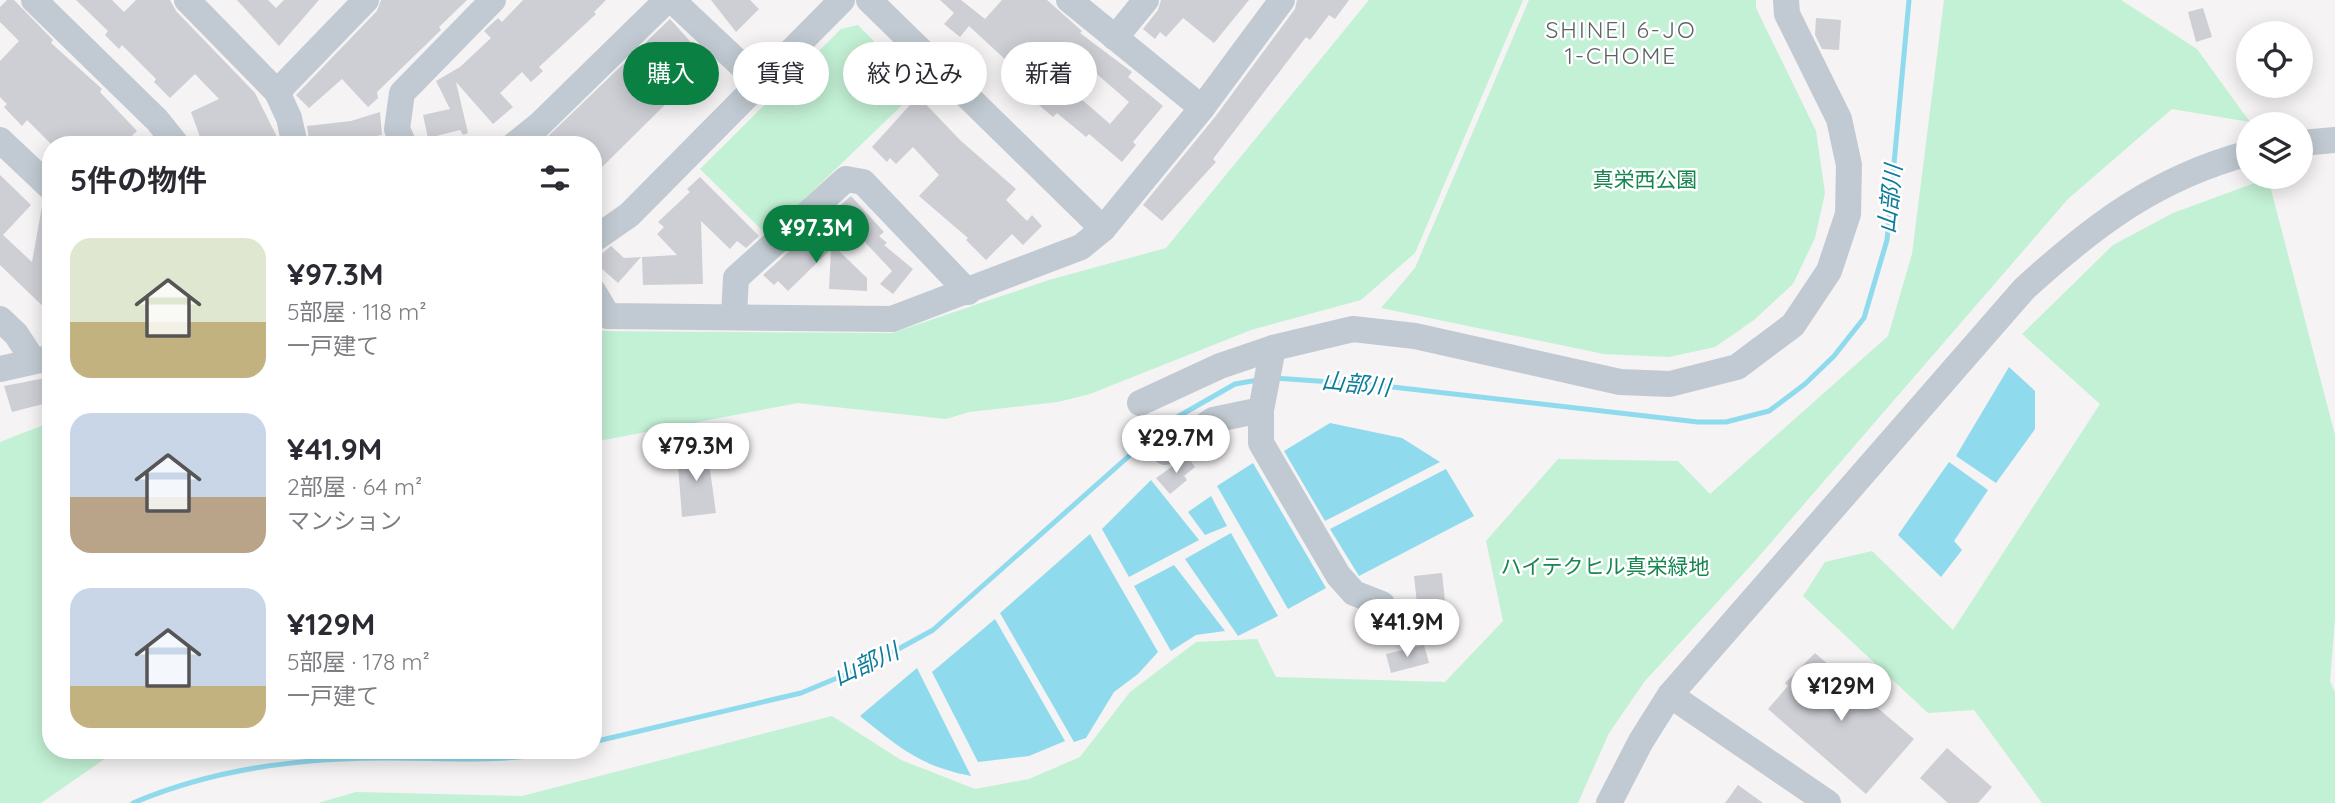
<!DOCTYPE html>
<html lang="ja">
<meta charset="utf-8">
<style>
body{margin:0;font-family:Quicksand,"Noto Sans JP",sans-serif;background:#f2f2f3;color:#2b2b33;height:100vh;display:flex;flex-direction:column;font-size:26px;white-space:nowrap}
*{box-sizing:border-box;margin:0}
p{font-size:23px;color:#7c7c81}
.icon{flex:none;width:38px;height:38px;fill:none;stroke:currentColor;stroke-width:2;stroke-linecap:round;stroke-linejoin:round}
.map{position:relative;flex:1;overflow:hidden}
.drawer{position:absolute;left:42px;top:136px;width:560px;height:623px;display:flex;flex-direction:column;background:#fff;border-radius:28px;box-shadow:0 4px 18px #0003}
.drawer>*{flex:none}
.guide{position:absolute;left:623px;top:42px;width:665px;height:63px;display:flex;gap:14px}
.controls{position:absolute;left:2236px;top:21px;display:grid;gap:14px}
.controls a{display:grid;place-items:center;width:77px;height:77px;border-radius:50%;background:#fff;box-shadow:0 4px 18px #0003;font-size:35px}
.price{position:absolute;translate:-50% -60px;padding:0 16px;border-radius:24px;background:#fff;color:#222;font-size:23px;line-height:46px;filter:drop-shadow(0 2px 4px #0008)}
.price::after{content:'';position:absolute;left:50%;top:42px;width:21px;height:16px;margin-left:-10px;background:inherit;clip-path:polygon(0 0,100% 0,50% 100%)}
.price.current{background:#0b8043;color:#fff}
ul{padding:0;list-style:none}
li{display:flex;align-items:center;gap:21px;height:175px;padding:0 28px}
li span{display:grid;place-items:center;flex:none;width:196px;height:140px;border-radius:21px;color:#555}
li>.icon{margin-inline-start:auto}
span .icon{width:84px;height:84px;fill:#fffc;stroke-width:1}
li b{font-size:30px}
h2{display:flex;justify-content:space-between;align-items:center;height:84px;padding:0 28px;font-size:30px}
.pill{padding:0 24px;border-radius:32px;background:#fff;box-shadow:0 4px 18px #0003;font-size:24px;line-height:63px}
.pill.current{background:#0b8043;color:#fff}
.map>svg:first-child{display:block}
.green{fill:#c3f1d5}
.water{fill:#90daee}
.lines{fill:none;stroke-linecap:round;stroke-linejoin:round}
.stream{stroke:#90daee;stroke-width:5}
.building{fill:#cdcfd5;fill-rule:evenodd}
.minor{stroke:#c1cad2;stroke-width:26}
.labels{text-anchor:middle;stroke-width:5;stroke-linejoin:round;paint-order:stroke}
.park-label{font-size:21px;fill:#17864f;stroke:#fff}
.neighbourhood-label{font-size:23px;letter-spacing:2px;fill:#5f6368;stroke:#fff}
.water-label{font-size:23px;font-style:italic;fill:#0c7c9b;stroke:#fff}
</style>
<div class="map">
<svg width="2335" height="803" viewBox="0 0 2335 803">
<rect width="100%" height="100%" fill="#f5f3f3"/>
<g class="green">
<polygon points="1369,0 1523,0 1415,253 1361,300 1251,330 1090,394 1058,402 969,412 946,419 798,403 593,442 593,331 892,333 1049,280 1166,248"/>
<polygon points="1529,0 1756,0 1756,8 1816,131 1825,193 1815,238 1793,284 1754,320 1715,347 1669,357 1604,354 1381,308 1415,268"/>
<polygon points="1944,0 2121,0 2197,49 2250,122 2172,109 2068,199 1754,562 1645,681 1609,733 1578,803 318,803 356,792 522,796 832,716 901,760 975,789 1029,779 1080,757 1130,692 1196,642 1257,639 1276,677 1445,682 1503,621 1486,541 1558,459 1678,461 1710,494 1888,336 1912,254"/>
<polygon points="858,25 920,88 767,235 700,169 841,29"/>
<polygon points="2268,178 2335,435 2335,619 2330,681 2335,693 2335,803 2042,803 1974,710 1928,713 1803,596 1825,562 1872,551 1953,630 2100,404 2022,334 2113,245 2173,213"/>
<polygon points="51,422 51,751 116,751 41,803 0,803 0,442"/>
</g>
<g class="water">
<polygon points="2009,367 2035,391 2035,429 1996,483 1956,456"/>
<polygon points="1330,423 1402,438 1440,462 1325,521 1284,451"/>
<polygon points="1949,462 1988,490 1954,541 1962,550 1941,577 1898,535"/>
<polygon points="1253,463 1326,588 1288,609 1217,486"/>
<polygon points="1446,469 1474,516 1359,576 1330,529"/>
<polygon points="1151,480 1199,540 1129,577 1102,529"/>
<polygon points="1211,496 1227,526 1205,535 1188,512"/>
<polygon points="1231,533 1278,616 1238,636 1185,559"/>
<polygon points="1090,534 1158,652 1138,674 1114,692 1086,738 1074,742 1000,613"/>
<polygon points="1174,565 1225,631 1196,635 1171,651 1134,586"/>
<polygon points="995,619 1065,741 1029,756 978,762 932,672"/>
<path d="M 917,668 L 971,776 C 920,766 900,748 860,716 Z"/>
</g>
<g class="lines">
<g class="stream">
<polyline points="1274,378 1375,385 1698,422 1726,422 1769,411 1805,384 1834,356 1864,318 1887,240 1909,0"/>
<polyline points="593,742 801,693 873,663 933,630 1165,424 1235,384 1258,380"/>
<path d="M 133,803 C 215,768 304,757 393,758 C 447,758 503,763 557,751"/>
</g>
</g>
<g class="building">
<polygon points="7,0 14,0 53,40 51,43 102,89 100,92 137,131 122,145 52,145 27,120 22,126 4,107 7,104 0,97 0,61 19,41 0,22 0,7"/>
<polygon points="76,0 112,0 124,12 136,0 170,0 176,11 255,93 277,137 268,145 203,145 191,112 219,99 195,74 170,98 154,82 156,79 122,45 119,49 105,35 108,31"/>
<polygon points="237,0 268,0 276,8 284,0 319,0 279,46"/>
<polygon points="381,0 467,0 439,27 441,30 377,92 378,98 368,107 342,79 309,108 296,95 377,11"/>
<polygon points="523,0 606,0 594,12 596,14 539,67 543,71 531,82 522,72 500,93 513,107 493,124 456,82 468,133 463,135 460,130 428,138 423,115 450,109 436,81 460,67 491,38 484,31 498,18 502,22"/>
<polygon points="711,0 750,0 759,9 736,32"/>
<path d="M 940,0 L 961,0 L 985,19 L 1002,0 L 1047,0 L 1082,31 L 1080,33 L 1132,72 L 1128,77 L 1163,106 L 1133,142 L 1136,145 L 1122,162 L 1089,134 L 1086,137 L 1057,113 L 1053,117 L 1034,101 L 1039,96 L 1018,78 L 1021,74 L 969,26 L 960,37 L 944,24 L 954,13 ZM 1090,68 L 1129,102 L 1110,124 L 1072,91 Z"/>
<polygon points="1161,0 1249,0 1214,43 1183,18 1166,37 1160,32 1155,39 1143,29 1158,10"/>
<polygon points="1297,0 1349,0 1335,19 1329,15 1310,40 1306,37 1213,159 1216,162 1162,221 1143,205 1215,117 1295,9"/>
<polygon points="2203,8 2212,37 2196,42 2188,12"/>
<polygon points="1816,18 1841,20 1839,50 1822,49 1815,35"/>
<polygon points="670,19 706,59 704,62 708,67 693,81 691,79 593,176 593,145 539,145"/>
<polygon points="918,96 960,140 1016,189 1006,200 1027,221 1032,215 1042,226 1023,245 1012,234 986,260 966,240 968,238 919,196 939,175 913,147 896,164 890,158 887,162 872,147"/>
<polygon points="380,112 382,135 358,139 359,145 310,145 307,126 351,121"/>
<polygon points="0,175 31,205 3,235 32,262 43,201 51,203 51,314 0,265"/>
<polygon points="700,177 759,236 746,248 737,241 730,249 701,221 703,284 643,285 642,257 677,255 657,234 664,227 658,222 690,192 687,189"/>
<polygon points="851,196 884,232 879,236 887,243 884,245 913,269 893,294 880,284 892,271 835,210"/>
<polygon points="815,228 867,278 867,291 829,289 831,249 788,291 778,281 774,285 763,275"/>
<polygon points="611,246 624,258 641,257 618,283 593,261"/>
<polygon points="51,377 51,402 12,412 4,386"/>
<polygon points="707,449 716,513 682,517 677,452"/>
<polygon points="1187,456 1195,467 1184,476 1187,480 1170,494 1156,478"/>
<polygon points="1442,573 1447,620 1419,622 1414,576"/>
<polygon points="1424,645 1429,663 1391,673 1386,654"/>
<polygon points="1815,653 1858,690 1863,685 1878,698 1873,704 1914,739 1866,794 1768,709 1788,686 1785,683"/>
<polygon points="1947,748 1992,787 1978,803 1948,803 1920,778"/>
<polygon points="1738,785 1763,803 1725,803"/>
</g>
<g class="lines">
<g class="minor">
<polyline points="34,0 157,120 177,145"/>
<polyline points="187,0 277,92 289,118 295,145"/>
<polyline points="672,0 759,82"/>
<polyline points="869,0 1103,229"/>
<polyline points="1069,0 1202,108"/>
<polyline points="1115,38 1146,0"/>
<polyline points="277,92 366,0"/>
<polyline points="0,140 51,188"/>
<polyline points="2301,143 2335,140"/>
<polyline points="404,145 397,129 402,93 493,0"/>
<polyline points="514,145 539,125 667,0"/>
<polyline points="593,240 629,215 842,0"/>
<polyline points="593,291 608,316 892,319 1081,247 1103,229 1202,108 1282,0"/>
<polyline points="734,315 736,278 846,179 863,182 968,292"/>
<polyline points="0,319 16,334 33,360"/>
<polyline points="1273,348 1261,410 1261,443 1338,575 1354,593 1382,604"/>
<polyline points="0,369 49,358"/>
<polyline points="1140,403 1220,366 1273,348 1353,329 1415,336 1620,382 1670,384 1737,367 1793,325 1829,271 1848,214 1849,165 1839,119 1787,14 1786,0"/>
<polyline points="1165,452 1213,420 1261,410"/>
<polyline points="1670,695 1828,803"/>
<path d="M 1609,803 L 1641,741 L 1670,695 L 2024,289 C 2094,225 2156,178 2249,153"/>
</g>
</g>
<g class="labels">
<g class="park-label">
<text x="1645" y="187">真栄西公園</text>
<text x="1605" y="574">ハイテクヒル真栄緑地</text>
</g>
<g class="neighbourhood-label">
<text x="1621" y="38">SHINEI 6-JO<tspan x="1621" dy="26">1-CHOME</tspan></text>
</g>
<g class="water-label">
<text transform="translate(1890 199) rotate(-84)" y="8">山部川</text>
<text transform="translate(1356 384) rotate(6)" y="8">山部川</text>
<text transform="translate(866 664) rotate(-25)" y="8">山部川</text>
</g>
</g>
</svg>
<div class="controls">
<a><svg class="icon" aria-label="locate" viewBox="0 0 24 24"><circle cx="12" cy="12" r="6"/><path d="M12 2v4M12 18v4M2 12h4M18 12h4"/></svg></a>
<a><svg class="icon" aria-label="layers" viewBox="0 0 24 24"><path d="M12 4l9 5-9 5-9-5zM3 14l9 5 9-5"/></svg></a>
</div>
<b class="price current" style="left:816px;top:265px">¥97.3M</b>
<b class="price" style="left:1176px;top:475px">¥29.7M</b>
<b class="price" style="left:696px;top:483px">¥79.3M</b>
<b class="price" style="left:1407px;top:659px">¥41.9M</b>
<b class="price" style="left:1841px;top:723px">¥129M</b>
<div class="guide">
<a class="pill current">購入</a>
<a class="pill">賃貸</a>
<a class="pill">絞り込み</a>
<a class="pill">新着</a>
</div>
<section class="drawer">
<h2>5件の物件<svg class="icon" aria-label="filters" viewBox="0 0 24 24"><path d="M4 7h16M4 17h16"/><circle cx="9" cy="7" r="2"/><circle cx="15" cy="17" r="2"/></svg></h2>
<ul>
<li><span style="background:linear-gradient(#dfe7d0 60%,#c2b280 0)"><svg class="icon" aria-label="home" viewBox="0 0 24 24"><path d="M3 11l9-7 9 7M6 9v11h12V9"/></svg></span><div><b>¥97.3M</b><p>5部屋 · 118 m²</p><p>一戸建て</p></div></li>
<li><span style="background:linear-gradient(#c9d6e8 60%,#b9a48a 0)"><svg class="icon" aria-label="home" viewBox="0 0 24 24"><path d="M3 11l9-7 9 7M6 9v11h12V9"/></svg></span><div><b>¥41.9M</b><p>2部屋 · 64 m²</p><p>マンション</p></div></li>
<li><span style="background:linear-gradient(#c9d6e8 70%,#c2b280 0)"><svg class="icon" aria-label="home" viewBox="0 0 24 24"><path d="M3 11l9-7 9 7M6 9v11h12V9"/></svg></span><div><b>¥129M</b><p>5部屋 · 178 m²</p><p>一戸建て</p></div></li>
</ul>
</section>
</div>
